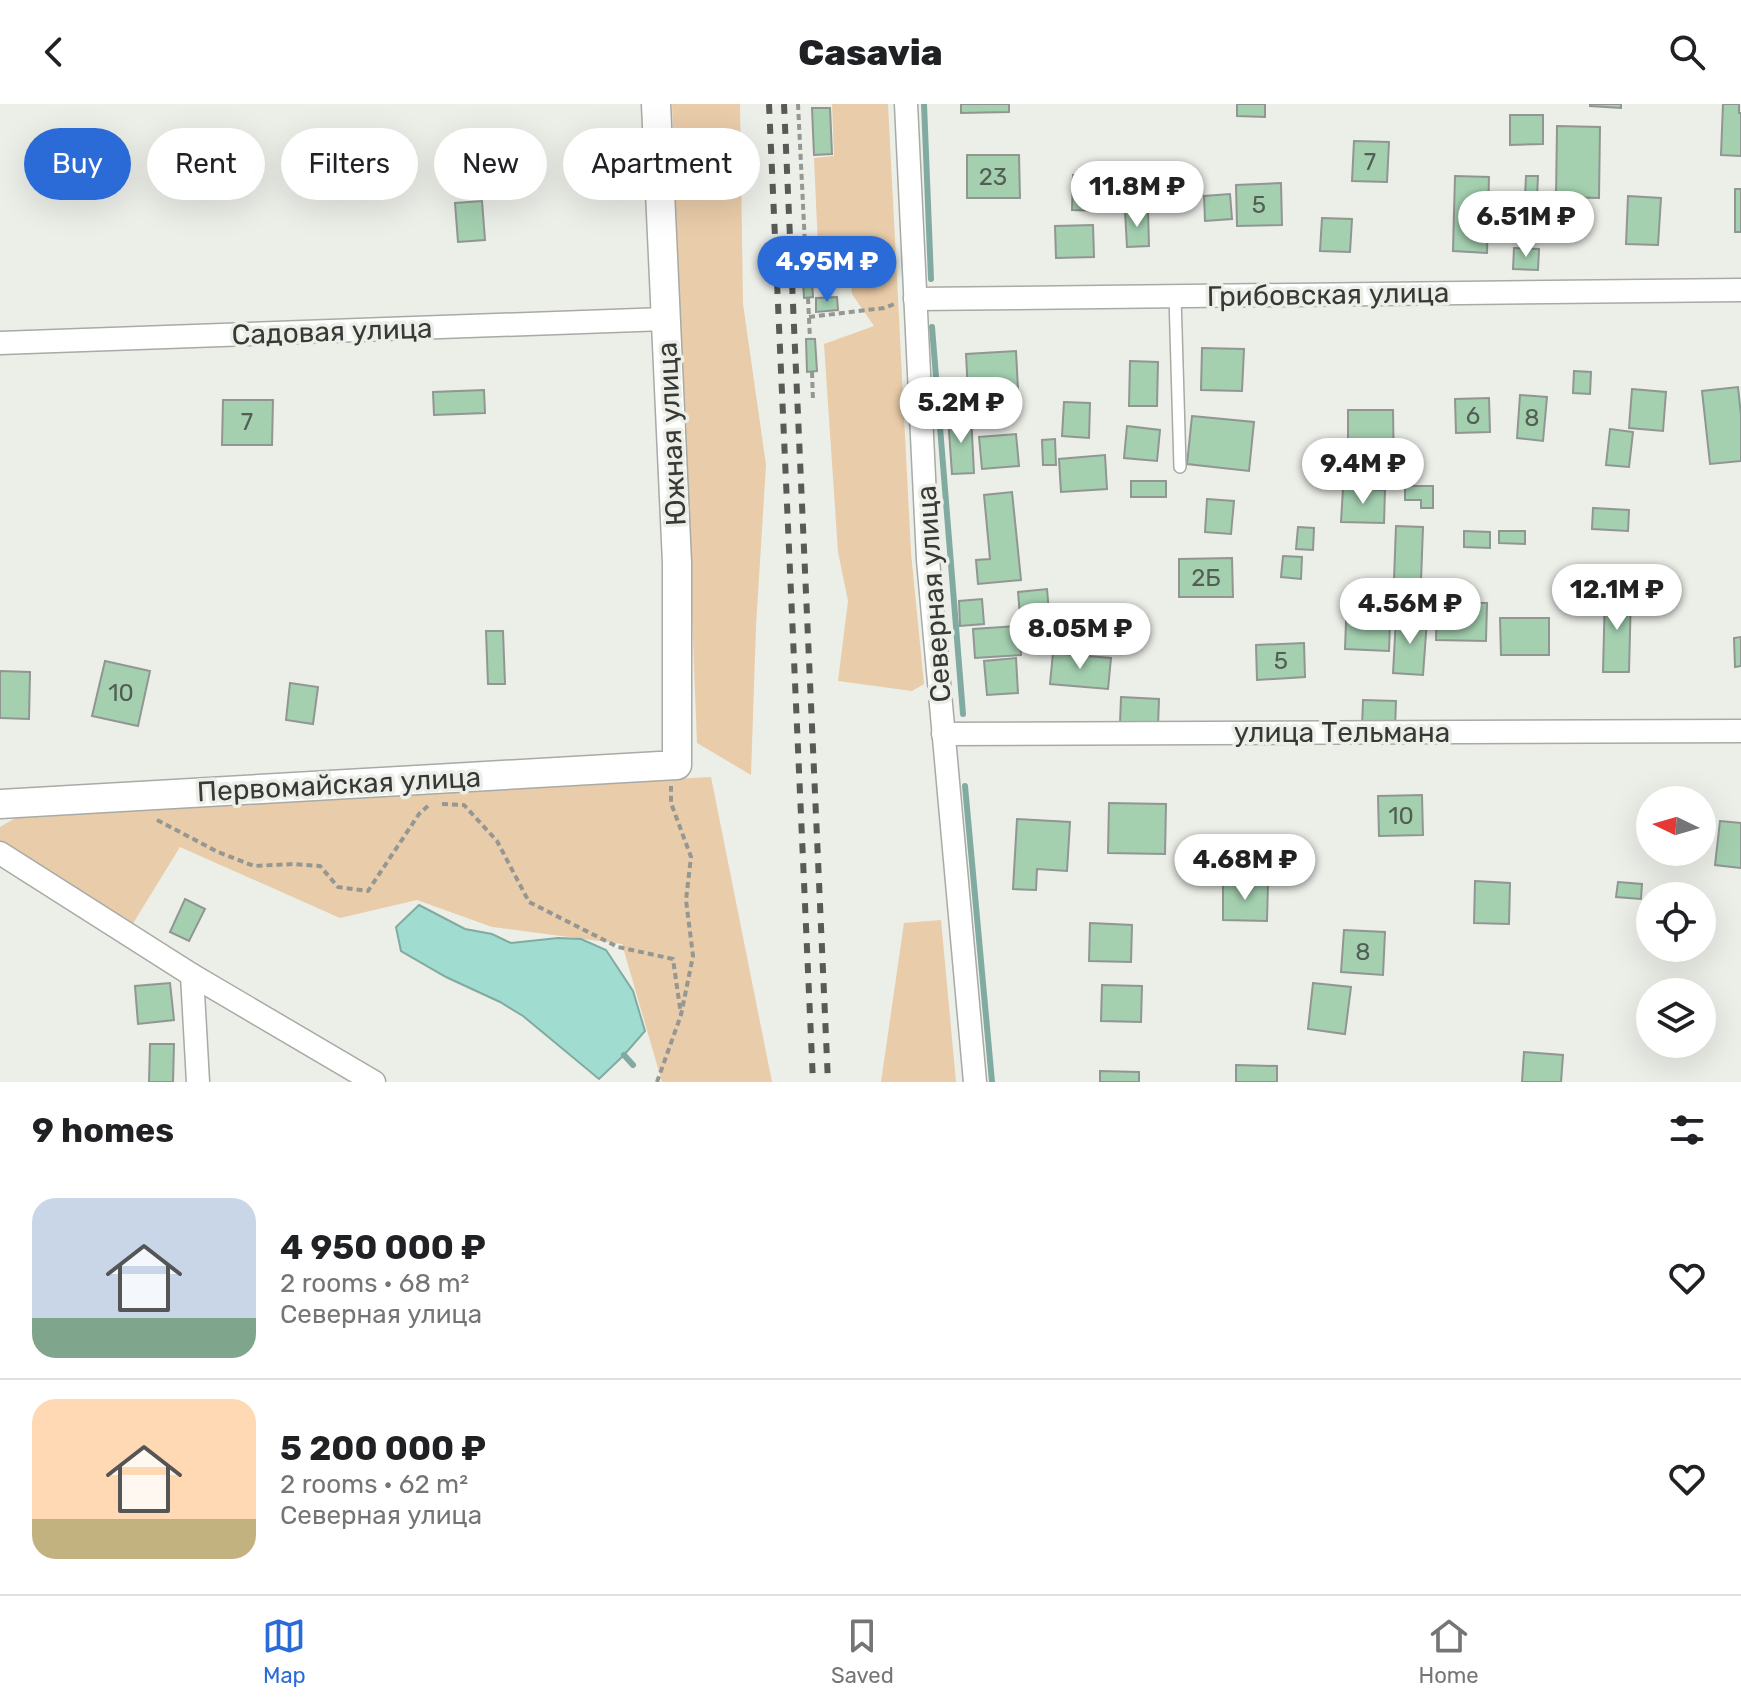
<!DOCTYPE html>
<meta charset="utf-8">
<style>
body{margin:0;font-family:Rubik,sans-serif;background:#f6f6f6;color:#202124;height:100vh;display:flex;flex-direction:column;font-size:30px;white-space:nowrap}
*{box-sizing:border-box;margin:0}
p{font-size:26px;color:#757577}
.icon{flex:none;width:44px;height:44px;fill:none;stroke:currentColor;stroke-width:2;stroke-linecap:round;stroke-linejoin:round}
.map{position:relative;height:978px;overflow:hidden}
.panel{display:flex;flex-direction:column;background:#fff;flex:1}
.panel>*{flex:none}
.hud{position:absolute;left:24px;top:24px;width:800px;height:72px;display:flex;gap:16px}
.needle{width:52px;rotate:275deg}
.buttons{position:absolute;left:1636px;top:682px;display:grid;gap:16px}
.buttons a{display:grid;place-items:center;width:80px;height:80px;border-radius:50%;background:#fff;box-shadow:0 8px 32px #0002;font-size:40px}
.price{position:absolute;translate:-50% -68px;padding:0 18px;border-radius:28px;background:#fff;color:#222;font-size:26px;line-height:52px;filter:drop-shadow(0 2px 4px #0008)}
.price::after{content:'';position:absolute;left:50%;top:48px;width:24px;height:18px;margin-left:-12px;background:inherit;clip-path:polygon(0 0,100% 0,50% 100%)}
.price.current{background:#2b6bd8;color:#fff}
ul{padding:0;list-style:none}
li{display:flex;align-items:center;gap:24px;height:200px;padding:0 32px}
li+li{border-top:2px solid #e0e0e0}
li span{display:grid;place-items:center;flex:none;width:224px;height:160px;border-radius:24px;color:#555}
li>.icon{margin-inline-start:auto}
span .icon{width:96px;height:96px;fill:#fffc;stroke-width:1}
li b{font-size:34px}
h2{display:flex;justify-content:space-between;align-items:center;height:96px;padding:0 32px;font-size:34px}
.chip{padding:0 28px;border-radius:36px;background:#fff;box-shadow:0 8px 32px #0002;font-size:28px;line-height:72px}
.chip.current{background:#2b6bd8;color:#fff}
header{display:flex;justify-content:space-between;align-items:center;height:104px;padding:0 32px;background:#fff;font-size:36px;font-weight:800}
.tabs{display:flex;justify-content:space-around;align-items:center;height:112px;border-top:2px solid #e0e0e0;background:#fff;font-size:22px;color:#757577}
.tabs a{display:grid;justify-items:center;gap:4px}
.tabs .current{color:#2b6bd8}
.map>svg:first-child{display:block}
.green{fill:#e9cca9}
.water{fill:#a0dccf;stroke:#81aba1;stroke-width:2}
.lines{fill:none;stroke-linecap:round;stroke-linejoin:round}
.stream{stroke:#81aba1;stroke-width:6}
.building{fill:#a4d0b0;stroke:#919692;stroke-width:2}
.service-casing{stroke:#a8aaa5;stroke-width:14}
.minor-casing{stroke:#a8aaa5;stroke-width:25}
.tertiary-casing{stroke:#a8aaa5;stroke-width:31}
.path{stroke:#959792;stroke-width:4;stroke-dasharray:6 4;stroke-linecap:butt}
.service{stroke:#fff;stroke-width:11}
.minor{stroke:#fff;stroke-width:22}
.tertiary{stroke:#fff;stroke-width:28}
.rail{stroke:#595a57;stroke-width:6;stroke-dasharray:10 10;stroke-linecap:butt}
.labels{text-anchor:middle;stroke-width:7;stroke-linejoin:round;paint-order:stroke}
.number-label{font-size:24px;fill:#535f54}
.street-label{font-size:28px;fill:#383936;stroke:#eceee8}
</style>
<header><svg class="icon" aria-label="back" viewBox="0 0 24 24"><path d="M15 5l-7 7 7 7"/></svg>Casavia<svg class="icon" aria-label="search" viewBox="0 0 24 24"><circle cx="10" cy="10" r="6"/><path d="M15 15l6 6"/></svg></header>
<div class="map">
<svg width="1741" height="978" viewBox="0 0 1741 978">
<rect width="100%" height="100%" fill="#eceee8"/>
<g class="green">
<polygon points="672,0 740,0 743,200 766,361 756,522 751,671 697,639"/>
<polygon points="832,0 888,0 911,449 924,580 912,587 838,577 848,497 838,448 824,240 874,222 852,190 850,165 819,166 814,54 834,52"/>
<polygon points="711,673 772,978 662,978 622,840 492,823 417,796 340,814 180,743 132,821 0,737 0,723 24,709"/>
<polygon points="941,816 956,978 881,978 904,819"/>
</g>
<polygon class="water" points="419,801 465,825 492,830 511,839 558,834 581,835 606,846 633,887 645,927 624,951 599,975 523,912 500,898 446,873 401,847 396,823"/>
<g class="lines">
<g class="stream">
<polyline points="924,0 931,175"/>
<polyline points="932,223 963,610"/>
<polyline points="965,682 992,978"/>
<polyline points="624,951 633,961"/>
</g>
</g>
<g class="building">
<polygon points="961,0 1009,0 1009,8 961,9"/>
<polygon points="1237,0 1265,0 1265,13 1237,12"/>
<polygon points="1590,0 1621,0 1621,4 1590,2"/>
<polygon points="1723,0 1739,0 1739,9 1741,9 1741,52 1721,51"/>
<polygon points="812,4 830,4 832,50 814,51"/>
<polygon points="1510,11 1543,11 1543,40 1510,41"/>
<polygon points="1557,22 1600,23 1599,94 1556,93"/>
<polygon points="1354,37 1389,38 1387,78 1352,77"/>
<polygon points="967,51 1019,51 1020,94 967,94"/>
<polygon points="1073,71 1106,72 1106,107 1072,106"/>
<polygon points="1455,72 1489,73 1487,149 1453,147"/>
<polygon points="1526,72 1538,72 1537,94 1525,93"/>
<polygon points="1281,79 1282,121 1237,122 1236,81"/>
<rect x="1735" y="85" width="6" height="43"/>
<polygon points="1230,90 1232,115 1205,117 1204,92"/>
<polygon points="1628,92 1661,94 1658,141 1626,140"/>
<polygon points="482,97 485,136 458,138 455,99"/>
<polygon points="1125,107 1148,107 1149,142 1127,143"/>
<polygon points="1322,114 1352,115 1350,148 1320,147"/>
<polygon points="1093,121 1094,153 1056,154 1055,122"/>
<polygon points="1514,144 1539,145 1538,166 1513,165"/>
<polygon points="811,160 813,193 804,194 802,161"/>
<polygon points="837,193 838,206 816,208 816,194"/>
<polygon points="806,235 815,235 817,267 807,268"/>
<polygon points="1202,244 1244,245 1242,287 1201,286"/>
<polygon points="1016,247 1019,305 969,308 966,250"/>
<polygon points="1130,257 1158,258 1157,302 1129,302"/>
<polygon points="1574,267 1591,268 1590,290 1573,289"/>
<polygon points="1738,283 1741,311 1741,357 1710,360 1702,287"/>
<polygon points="1632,285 1666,288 1663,327 1629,324"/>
<polygon points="484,286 485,309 434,311 433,288"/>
<polygon points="1520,291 1547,293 1543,337 1517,334"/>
<polygon points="1489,294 1490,328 1456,329 1455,295"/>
<polygon points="223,296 273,296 272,341 222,341"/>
<polygon points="1064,298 1090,299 1089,334 1062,332"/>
<polygon points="1348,306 1393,306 1394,368 1348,368"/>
<polygon points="971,311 974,369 952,370 948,313"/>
<polygon points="1192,312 1254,318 1249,367 1187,360"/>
<polygon points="1127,322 1160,326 1157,357 1124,354"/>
<polygon points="1610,325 1633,328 1629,363 1606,361"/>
<polygon points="1016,330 1019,362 982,365 979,333"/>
<polygon points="1055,335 1056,361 1043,361 1042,336"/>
<polygon points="1105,351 1107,385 1061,388 1059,355"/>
<rect x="1131" y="377" width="35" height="16"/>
<polygon points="1405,382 1433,382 1433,404 1421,404 1421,396 1405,396"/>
<polygon points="1343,384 1385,386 1384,419 1341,418"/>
<polygon points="1012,388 1021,476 978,480 976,456 990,455 984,391"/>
<polygon points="1207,395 1234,397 1231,430 1205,428"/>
<polygon points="1593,404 1629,406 1628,427 1592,425"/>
<polygon points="1396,422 1423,423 1421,477 1394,476"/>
<polygon points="1298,423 1314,424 1313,446 1296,445"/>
<polygon points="1464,427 1490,428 1490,444 1464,443"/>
<polygon points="1499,427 1525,427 1525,440 1499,439"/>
<polygon points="1283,452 1302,453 1301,475 1281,473"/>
<polygon points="1232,454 1233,493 1179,493 1179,455"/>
<polygon points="1047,485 1049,508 1020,511 1018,488"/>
<polygon points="1605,488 1631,489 1629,568 1603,568"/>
<polygon points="1347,491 1391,493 1389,547 1345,545"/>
<polygon points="982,495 984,520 960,522 959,497"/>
<polygon points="1437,498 1487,499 1486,537 1436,536"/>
<polygon points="1059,512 1095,516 1092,548 1056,545"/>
<polygon points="1396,514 1427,516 1423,571 1393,569"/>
<polygon points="1500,514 1549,514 1549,551 1501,551"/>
<polygon points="1019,522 1021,551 975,554 973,525"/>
<polygon points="486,527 503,527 505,580 488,580"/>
<polygon points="1741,533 1741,562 1735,563 1734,534"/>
<polygon points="1304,539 1305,573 1257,576 1256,541"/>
<polygon points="1053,549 1111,554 1108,585 1050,580"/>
<polygon points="1016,554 1018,589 987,591 984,557"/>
<polygon points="105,557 150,567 138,622 92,612"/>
<polygon points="0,567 30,568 29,615 0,614"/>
<polygon points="290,579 318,583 313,620 286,616"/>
<polygon points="1121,593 1159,595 1158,622 1120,620"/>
<polygon points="1363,596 1396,597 1395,624 1362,623"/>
<polygon points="1422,691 1423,731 1379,732 1378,692"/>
<polygon points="1109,699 1166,700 1165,750 1108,749"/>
<polygon points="1017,715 1070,718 1067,767 1037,765 1036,786 1013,785"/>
<polygon points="1720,717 1741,719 1741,764 1715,761"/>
<polygon points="1475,777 1510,779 1509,820 1474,819"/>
<polygon points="1618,778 1642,780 1641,795 1616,793"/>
<polygon points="1223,779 1268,780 1267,817 1223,816"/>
<polygon points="185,795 205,805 189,837 170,828"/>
<polygon points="1090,819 1132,821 1131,858 1089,857"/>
<polygon points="1344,826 1385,828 1383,871 1341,868"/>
<polygon points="170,879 174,916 138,920 135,882"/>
<polygon points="1313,879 1351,883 1345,930 1308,925"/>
<polygon points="1102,881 1142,882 1141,918 1101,917"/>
<polygon points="150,940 174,940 173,978 149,978"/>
<polygon points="1524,948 1563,951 1561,978 1522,978"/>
<polygon points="1236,961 1277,962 1277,978 1236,978"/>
<polygon points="1100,967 1139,968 1139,978 1100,978"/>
</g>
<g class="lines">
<defs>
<polyline id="service" points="1175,192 1180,363"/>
<g id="minor">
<polyline points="906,0 928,456 975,978"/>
<polyline points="915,195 1741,186"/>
<polyline points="0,239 665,215"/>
<polyline points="943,630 1741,627"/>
<polyline points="0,749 192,871 374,978"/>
<polyline points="192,871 198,978"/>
</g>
<polyline id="tertiary" points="0,700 677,661 677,459 656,0"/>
</defs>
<use href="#service" class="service-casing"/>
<use href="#minor" class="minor-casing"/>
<use href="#tertiary" class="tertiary-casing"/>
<g class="path">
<polyline points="798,0 806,161"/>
<polyline points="808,194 810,235"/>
<polyline points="809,213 884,204 897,199"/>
<polyline points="812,268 813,297"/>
<polyline points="442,700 464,701 497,737 529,798 618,843 673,855 681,911"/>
<polyline points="157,716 218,748 254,762 294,760 320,762 338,783 368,787 419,710 430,700"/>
<polyline points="657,978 681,911 693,852 686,796 691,753 671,699 671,682"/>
</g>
<use href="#service" class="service"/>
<use href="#minor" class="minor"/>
<use href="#tertiary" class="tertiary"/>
<g class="rail">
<polyline points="769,0 813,978"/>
<polyline points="784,0 828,978"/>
</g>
</g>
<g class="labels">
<g class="number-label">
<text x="1370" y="66">7</text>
<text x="993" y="81">23</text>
<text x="1259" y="109">5</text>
<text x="1473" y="320">6</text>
<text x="1532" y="322">8</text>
<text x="247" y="326">7</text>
<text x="1206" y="482">2Б</text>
<text x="1281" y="565">5</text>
<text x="121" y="597">10</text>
<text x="1401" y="720">10</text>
<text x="1363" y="856">8</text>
</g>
<g class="street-label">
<text transform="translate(1328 190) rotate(-1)" y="10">Грибовская улица</text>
<text transform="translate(332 227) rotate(-2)" y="10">Садовая улица</text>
<text transform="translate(671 330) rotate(-93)" y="10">Южная улица</text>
<text transform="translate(933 490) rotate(-94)" y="10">Северная улица</text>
<text x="1342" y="638">улица Тельмана</text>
<text transform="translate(339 680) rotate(-3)" y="10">Первомайская улица</text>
</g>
</g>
</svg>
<div class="buttons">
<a><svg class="needle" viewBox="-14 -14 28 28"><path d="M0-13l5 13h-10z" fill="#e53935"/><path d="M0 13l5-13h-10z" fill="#757577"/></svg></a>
<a><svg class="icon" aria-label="locate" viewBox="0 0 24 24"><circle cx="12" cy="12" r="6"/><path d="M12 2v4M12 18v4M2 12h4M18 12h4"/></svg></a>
<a><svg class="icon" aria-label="layers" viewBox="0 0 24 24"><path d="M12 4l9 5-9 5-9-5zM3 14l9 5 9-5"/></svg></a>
</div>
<b class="price" style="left:1137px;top:125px">11.8M ₽</b>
<b class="price" style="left:1526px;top:155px">6.51M ₽</b>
<b class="price current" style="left:827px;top:200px">4.95M ₽</b>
<b class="price" style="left:961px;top:341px">5.2M ₽</b>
<b class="price" style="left:1363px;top:402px">9.4M ₽</b>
<b class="price" style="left:1617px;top:528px">12.1M ₽</b>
<b class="price" style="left:1410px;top:542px">4.56M ₽</b>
<b class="price" style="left:1080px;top:567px">8.05M ₽</b>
<b class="price" style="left:1245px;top:798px">4.68M ₽</b>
<div class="hud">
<a class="chip current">Buy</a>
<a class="chip">Rent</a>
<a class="chip">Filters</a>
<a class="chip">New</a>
<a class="chip">Apartment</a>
</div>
</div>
<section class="panel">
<h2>9 homes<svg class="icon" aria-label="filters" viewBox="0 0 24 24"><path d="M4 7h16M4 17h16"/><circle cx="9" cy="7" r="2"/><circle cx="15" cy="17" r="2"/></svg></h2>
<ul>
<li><span style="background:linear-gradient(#c9d6e8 75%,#7fa58c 0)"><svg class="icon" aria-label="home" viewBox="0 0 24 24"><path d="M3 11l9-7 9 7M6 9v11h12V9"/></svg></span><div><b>4 950 000 ₽</b><p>2 rooms · 68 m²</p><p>Северная улица</p></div><svg class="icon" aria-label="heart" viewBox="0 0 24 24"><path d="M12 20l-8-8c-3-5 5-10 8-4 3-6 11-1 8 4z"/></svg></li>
<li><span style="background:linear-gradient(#ffd9b3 75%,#c2b280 0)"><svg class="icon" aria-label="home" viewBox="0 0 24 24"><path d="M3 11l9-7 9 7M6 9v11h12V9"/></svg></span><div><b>5 200 000 ₽</b><p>2 rooms · 62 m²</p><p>Северная улица</p></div><svg class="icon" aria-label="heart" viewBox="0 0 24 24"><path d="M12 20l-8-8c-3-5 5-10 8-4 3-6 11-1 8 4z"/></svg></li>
</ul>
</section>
<nav class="tabs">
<a class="current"><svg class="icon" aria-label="map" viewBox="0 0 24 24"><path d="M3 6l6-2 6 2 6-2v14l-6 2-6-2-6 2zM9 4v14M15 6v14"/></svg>Map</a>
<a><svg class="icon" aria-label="saved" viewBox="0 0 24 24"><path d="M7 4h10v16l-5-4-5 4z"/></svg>Saved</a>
<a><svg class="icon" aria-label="home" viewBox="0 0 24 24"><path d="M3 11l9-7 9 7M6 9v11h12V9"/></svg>Home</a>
</nav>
